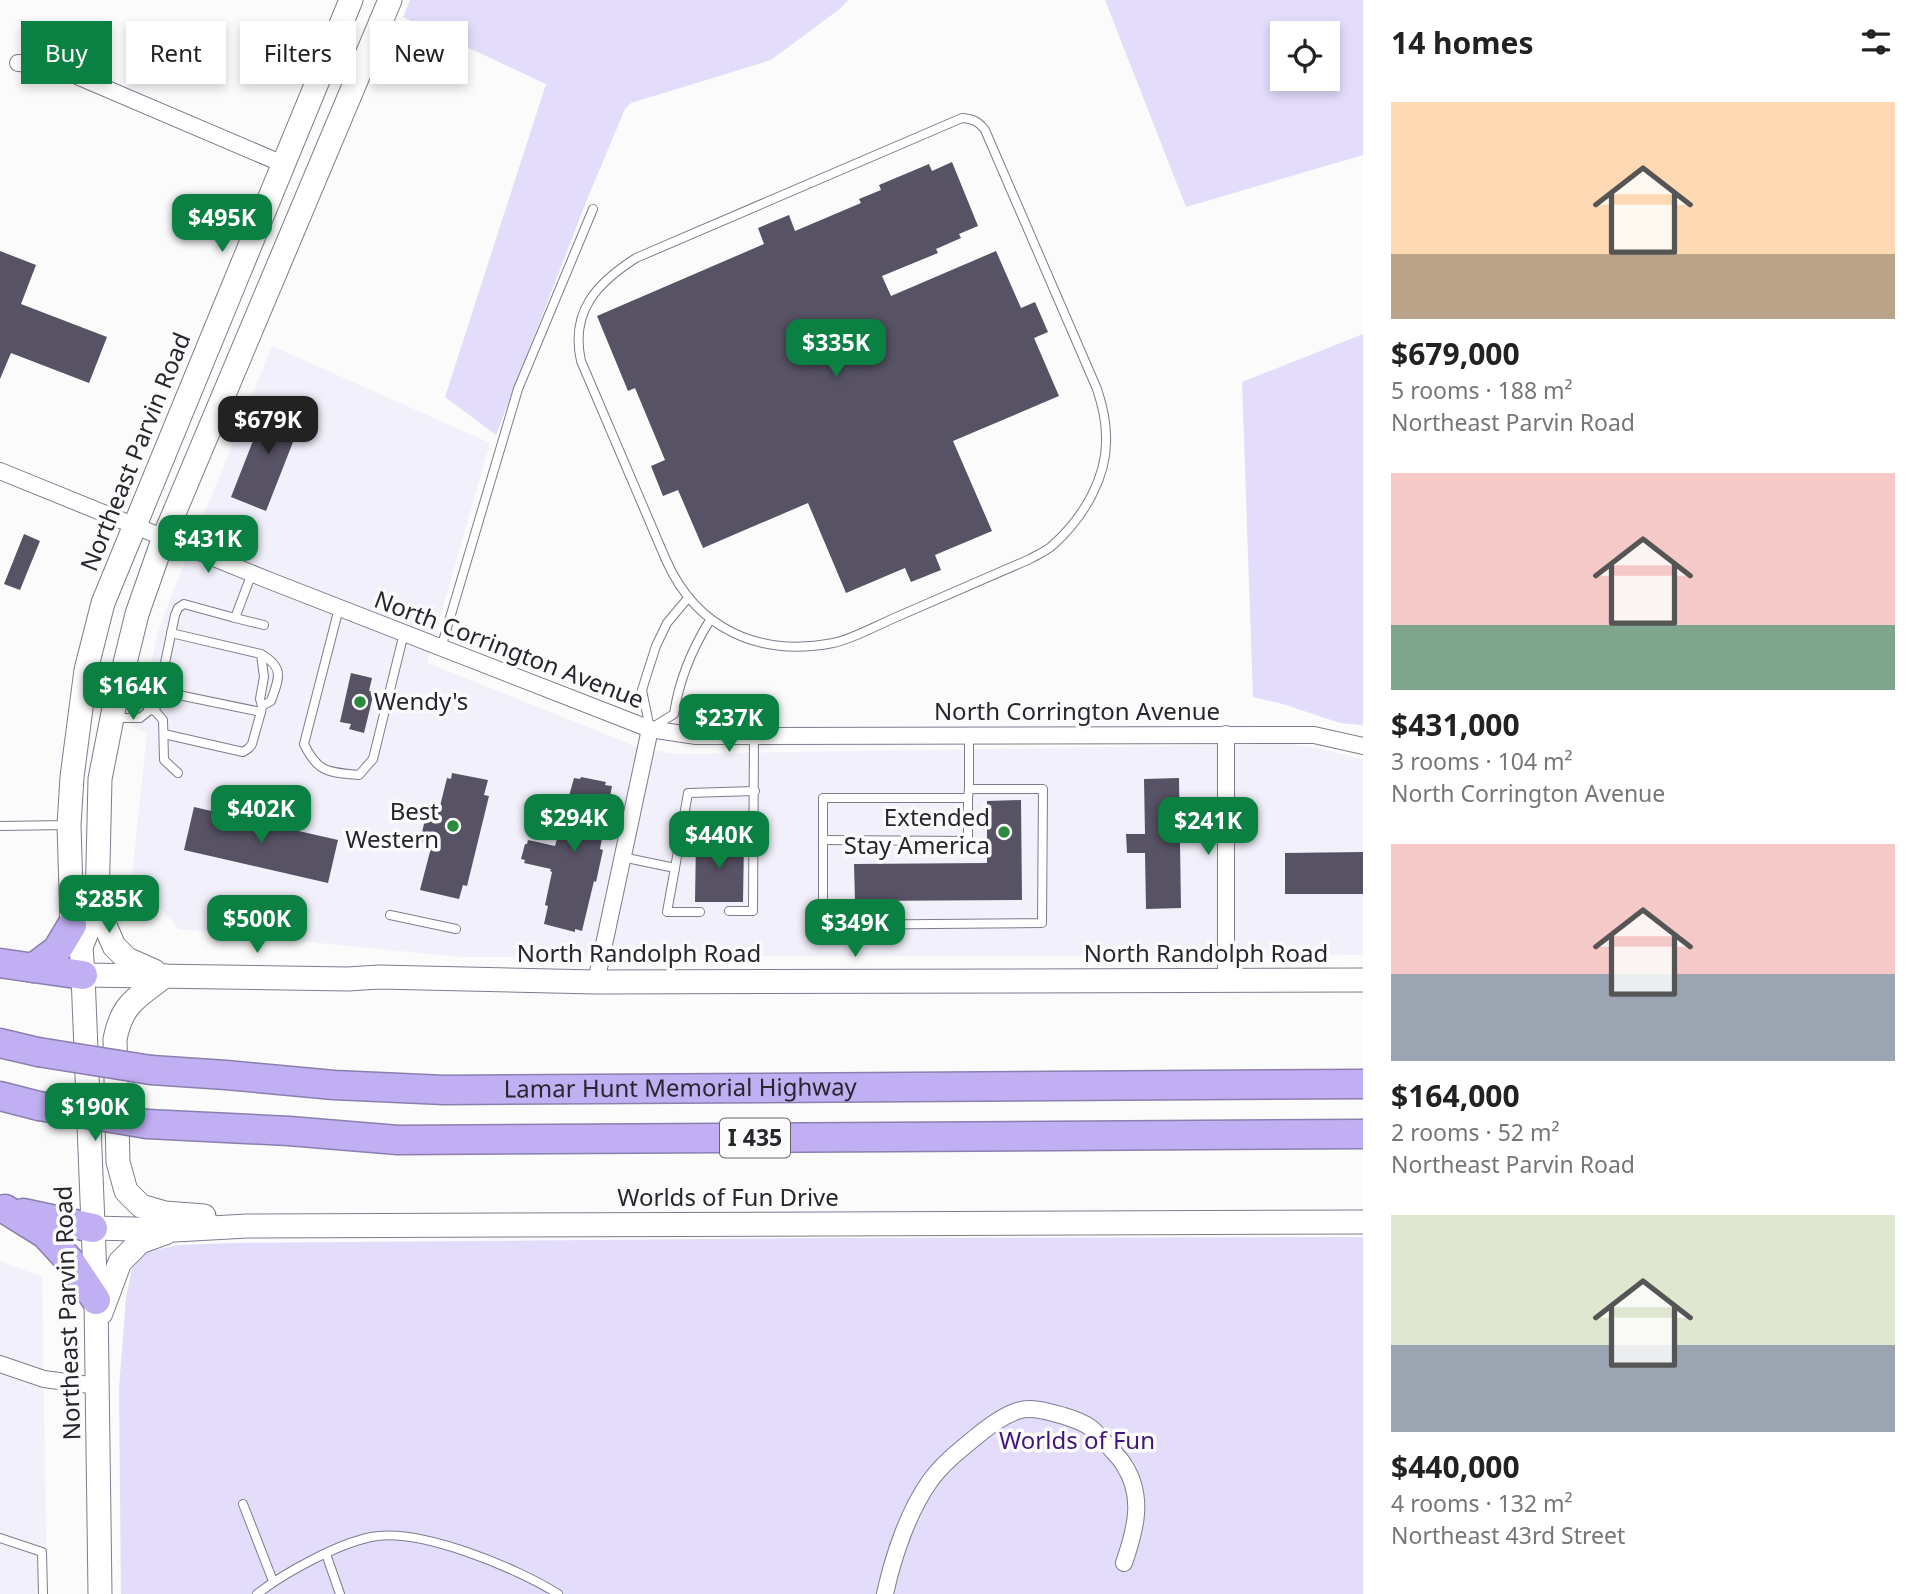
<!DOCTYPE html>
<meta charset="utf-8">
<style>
body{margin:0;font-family:"Noto Sans",sans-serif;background:#f6f6f6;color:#222;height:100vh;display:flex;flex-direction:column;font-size:26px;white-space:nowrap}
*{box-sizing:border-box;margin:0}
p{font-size:23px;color:#767676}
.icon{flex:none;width:38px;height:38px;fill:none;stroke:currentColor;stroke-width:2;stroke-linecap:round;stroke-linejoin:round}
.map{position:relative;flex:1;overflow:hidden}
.drawer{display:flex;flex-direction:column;background:#fff;width:560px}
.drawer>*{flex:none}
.guide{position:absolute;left:21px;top:21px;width:665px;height:63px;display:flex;gap:14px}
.fabs{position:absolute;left:1270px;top:21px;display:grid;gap:14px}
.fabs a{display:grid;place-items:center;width:70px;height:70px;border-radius:0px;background:#fff;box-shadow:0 4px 10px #0003;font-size:35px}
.price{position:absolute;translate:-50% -60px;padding:0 16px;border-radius:14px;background:#0b8043;color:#fff;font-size:23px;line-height:46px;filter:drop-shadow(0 2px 4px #0008)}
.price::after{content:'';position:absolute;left:50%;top:42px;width:21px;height:16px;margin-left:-10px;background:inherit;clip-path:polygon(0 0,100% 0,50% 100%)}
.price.current{background:#222;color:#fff}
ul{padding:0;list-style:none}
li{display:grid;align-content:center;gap:14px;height:371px;padding:0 28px}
li span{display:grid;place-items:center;height:217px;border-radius:0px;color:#555}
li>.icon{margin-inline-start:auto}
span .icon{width:126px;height:126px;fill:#fffc;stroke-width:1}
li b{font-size:30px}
h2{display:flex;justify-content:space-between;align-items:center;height:84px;padding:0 28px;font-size:30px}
.tag{padding:0 24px;border-radius:0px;background:#fff;box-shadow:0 4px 10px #0003;font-size:24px;line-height:63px}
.tag.current{background:#0b8043;color:#fff}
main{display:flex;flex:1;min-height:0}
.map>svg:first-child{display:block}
.built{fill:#f2f0fb}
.green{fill:#e3dcfb;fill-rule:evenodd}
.building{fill:#575264}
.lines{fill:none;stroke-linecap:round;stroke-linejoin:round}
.lane-casing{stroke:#7f7b8e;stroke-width:10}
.street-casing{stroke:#7f7b8e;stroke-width:18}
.secondary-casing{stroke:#7f7b8e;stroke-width:25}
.highway-casing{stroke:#8b7fae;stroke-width:31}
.lane{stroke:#fff;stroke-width:8}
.street{stroke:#fff;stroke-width:16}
.secondary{stroke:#fff;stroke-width:23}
.highway{stroke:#c1aff3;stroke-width:28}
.highway-bridge-casing{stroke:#8b7fae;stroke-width:31;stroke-linecap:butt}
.highway-bridge{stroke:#c1aff3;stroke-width:28}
.poi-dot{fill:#2c8a3d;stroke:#fbfbfb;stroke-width:2.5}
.labels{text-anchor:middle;stroke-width:7;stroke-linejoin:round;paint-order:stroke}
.shield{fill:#fbfbfb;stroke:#67656b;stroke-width:2}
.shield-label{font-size:23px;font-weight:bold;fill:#27252d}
.street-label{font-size:24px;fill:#27252d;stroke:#fbfbfb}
.poi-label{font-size:24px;fill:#27252d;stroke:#fbfbfb;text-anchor:end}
.park-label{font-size:24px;fill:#401678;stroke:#fbfbfb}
</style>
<main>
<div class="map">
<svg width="1363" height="1594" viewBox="0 0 1363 1594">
<rect width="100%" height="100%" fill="#fbfbfb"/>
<g class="built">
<polygon points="272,346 490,443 427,663 640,748 676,754 1290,744 1317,748 1363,759 1363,955 460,957 179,929 132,877 147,733 135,728 159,630 170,599"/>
<polygon points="0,1261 42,1277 47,1594 0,1594"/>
</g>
<g class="green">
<polygon points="410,0 848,0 841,8 771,60 631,103 625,109 588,197 496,435 445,397 546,84 403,17"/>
<path d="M 1105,0 L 1363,0 L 1363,155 L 1186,207 ZM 1283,33 L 1328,33 L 1328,79 L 1283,79 Z"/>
<polygon points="1363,334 1363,725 1340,723 1283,704 1253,697 1242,382"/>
<polygon points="1363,1237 1363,1594 121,1594 119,1388 126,1298 132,1268 143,1254 154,1250 179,1245 232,1243 826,1238"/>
</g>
<g class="building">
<polygon points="952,162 978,226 959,234 961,238 936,249 938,253 882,276 891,296 996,251 1021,308 1035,302 1048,332 1034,338 1059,396 953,441 992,531 935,555 941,570 911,582 905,568 846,593 808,503 703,548 678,490 663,496 651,466 665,460 635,388 628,391 597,316 764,244 758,228 789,215 795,231 861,203 859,199 881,190 879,185 929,164 932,171"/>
<polygon points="0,251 36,265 21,304 107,337 89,383 11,353 0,379"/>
<polygon points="269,400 304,414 266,511 231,497"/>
<polygon points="24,534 40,541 20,590 4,584"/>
<polygon points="351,673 372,678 369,691 374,692 364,733 349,729 351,724 340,722"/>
<polygon points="452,773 488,780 484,795 489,796 467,886 463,885 459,899 420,890 432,844 420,841 428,807 439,810 447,778 451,779"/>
<polygon points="581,777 606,782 605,785 612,786 600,849 603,850 596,882 594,881 582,931 575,929 575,932 544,924 548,906 545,905 552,872 550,871 551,869 524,863 525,860 521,859 525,844 527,844 528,840 555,846 574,778 580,779"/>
<polygon points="1179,778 1181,908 1146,909 1145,853 1127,853 1126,834 1145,834 1144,779"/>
<polygon points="1021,800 1022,900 855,901 854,864 987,863 987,801"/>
<polygon points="194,807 338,840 328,883 184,850"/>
<polygon points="696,839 744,840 743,902 695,902"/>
<polygon points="1363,852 1363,894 1285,894 1285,853"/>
</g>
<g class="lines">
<defs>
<g id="lane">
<path d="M 962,118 C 973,119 978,121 985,130 L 1097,389 C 1102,404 1106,419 1106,436 C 1108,477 1083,518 1053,545 C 1047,551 1038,554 1030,559 C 984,579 938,599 892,619 C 876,626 850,640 833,643 C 760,657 697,630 666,560 L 581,361 C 570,311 597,283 636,258 Z"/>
<path d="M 688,598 L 667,623 L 656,646 L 647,674 L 642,690 L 650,729 L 674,714 C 679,680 692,649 710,620"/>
<path d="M 339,608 L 304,744 C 318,773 328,772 359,775 L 373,759 L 404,633"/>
<polyline points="235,618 264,625"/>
<polyline points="171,633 261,654 264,677 260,699 262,706 261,712"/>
<polyline points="441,648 518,389 593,209"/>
<path d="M 261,654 C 285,668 279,678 271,701 L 262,706"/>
<polyline points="121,690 141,699 150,710 155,711 163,720 164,760 178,773"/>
<polyline points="159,691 261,712 252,744 249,748 243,752 164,734"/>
<polyline points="155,711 175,615 178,608 184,604 235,618 252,573"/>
<polyline points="114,718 140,718 150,710"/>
<polyline points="969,789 968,798 823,798 823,925 1042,923 1043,789 969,789 969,736"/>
<polyline points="0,826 67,825"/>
<polyline points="823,840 968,841 968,798"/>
<polyline points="622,857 675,868 667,912 700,912"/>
<polyline points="675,868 688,793 755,791"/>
<polyline points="729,911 753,911 754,736"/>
<polyline points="390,915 456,929"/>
<polyline points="243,1504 273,1581"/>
<polyline points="0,1538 42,1552 43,1594"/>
<polyline points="326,1554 340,1594"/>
<path d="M 257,1594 C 284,1573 337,1544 371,1537 C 419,1527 517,1568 558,1594"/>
</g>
<g id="street">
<polyline points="18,63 51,65 283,164"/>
<polyline points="0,471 268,580 650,729 696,736 1314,735 1363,746"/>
<polyline points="1226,734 1226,980"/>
<polyline points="596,982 650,729"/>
<polyline points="0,1364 44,1379 97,1386"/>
<path d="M 885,1594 C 893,1557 908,1512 930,1481 C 943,1463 960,1450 977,1436 C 989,1426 1002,1416 1017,1411 C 1032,1406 1050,1412 1064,1416 C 1090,1424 1093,1428 1111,1449 C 1115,1454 1121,1459 1124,1465 C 1145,1497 1135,1531 1124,1563"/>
</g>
<g id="secondary">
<polyline points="97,907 114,946 127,959 154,971"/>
<polyline points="81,947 97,907 100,779 114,708 137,614 164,537 390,0"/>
<polyline points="83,975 348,979 379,977 596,982 1363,980"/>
<path d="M 165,976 C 138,997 122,1003 115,1039 L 118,1162 L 126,1191 L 141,1206 L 165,1213 L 204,1216"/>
<polyline points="93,1228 175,1230 247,1226 1363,1222"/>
<polyline points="101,1313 120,1262 140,1242 165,1233"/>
<polyline points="100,1594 96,1300 83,975 81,947 72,925 69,825 72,777 86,670 103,603 351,0"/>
</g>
<g id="highway">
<polyline points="0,963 83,975"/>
<polyline points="33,968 57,950 72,925"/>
<polyline points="0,1043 38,1052"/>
<path id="s1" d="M 151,1070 L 226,1075 L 334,1085 L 444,1090 L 1363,1084"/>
<polyline points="0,1096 39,1106"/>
<polyline points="147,1124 289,1131 398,1140 1363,1134"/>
<polyline points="5,1209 45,1234 70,1261 96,1300"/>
<polyline points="23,1213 93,1228"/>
</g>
</defs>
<use href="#lane" class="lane-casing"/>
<use href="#street" class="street-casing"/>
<use href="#secondary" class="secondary-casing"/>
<use href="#highway" class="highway-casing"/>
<use href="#lane" class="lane"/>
<use href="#street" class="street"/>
<use href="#secondary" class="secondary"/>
<use href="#highway" class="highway"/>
<defs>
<g id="highway-bridge">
<polyline points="38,1052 151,1070"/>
<polyline points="39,1106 147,1124"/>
</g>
</defs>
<use href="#highway-bridge" class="highway-bridge-casing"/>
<use href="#highway-bridge" class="highway-bridge"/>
</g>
<g class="poi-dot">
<circle cx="360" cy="702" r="7"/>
<circle cx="453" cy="826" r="7"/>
<circle cx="1004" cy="832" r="7"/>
</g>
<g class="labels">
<rect class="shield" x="720" y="1118.5" width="70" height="39" rx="5"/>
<g class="shield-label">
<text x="755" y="1146">I 435</text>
</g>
<g class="street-label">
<text transform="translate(136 452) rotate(-68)" y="8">Northeast Parvin Road</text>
<text transform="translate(509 650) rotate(21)" y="8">North Corrington Avenue</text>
<text x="1077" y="720">North Corrington Avenue</text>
<text x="639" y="962">North Randolph Road</text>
<text x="1206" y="962">North Randolph Road</text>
<text dy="8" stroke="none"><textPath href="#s1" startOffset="530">Lamar Hunt Memorial Highway</textPath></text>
<text x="728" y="1206">Worlds of Fun Drive</text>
<text transform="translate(68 1313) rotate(-92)" y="8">Northeast Parvin Road</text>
</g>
<g class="poi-label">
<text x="374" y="710" text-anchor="start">Wendy's</text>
<text x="439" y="820">Best<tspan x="439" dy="28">Western</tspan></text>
<text x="990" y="826">Extended<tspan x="990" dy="28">Stay America</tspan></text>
</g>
<g class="park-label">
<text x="1077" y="1449">Worlds of Fun</text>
</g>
</g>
</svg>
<div class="fabs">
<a><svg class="icon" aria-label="locate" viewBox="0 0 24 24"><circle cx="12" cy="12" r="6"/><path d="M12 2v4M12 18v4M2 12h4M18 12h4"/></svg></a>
</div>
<b class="price" style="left:222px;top:254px">$495K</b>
<b class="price" style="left:836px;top:379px">$335K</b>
<b class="price current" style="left:268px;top:456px">$679K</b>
<b class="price" style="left:208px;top:575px">$431K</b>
<b class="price" style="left:133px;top:722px">$164K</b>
<b class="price" style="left:729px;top:754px">$237K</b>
<b class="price" style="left:261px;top:845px">$402K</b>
<b class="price" style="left:574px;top:854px">$294K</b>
<b class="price" style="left:1208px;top:857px">$241K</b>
<b class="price" style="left:719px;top:871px">$440K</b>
<b class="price" style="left:109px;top:935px">$285K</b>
<b class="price" style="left:257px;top:955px">$500K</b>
<b class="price" style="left:855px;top:959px">$349K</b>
<b class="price" style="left:95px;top:1143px">$190K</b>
<div class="guide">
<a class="tag current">Buy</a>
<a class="tag">Rent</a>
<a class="tag">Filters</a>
<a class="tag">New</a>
</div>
</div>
<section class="drawer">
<h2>14 homes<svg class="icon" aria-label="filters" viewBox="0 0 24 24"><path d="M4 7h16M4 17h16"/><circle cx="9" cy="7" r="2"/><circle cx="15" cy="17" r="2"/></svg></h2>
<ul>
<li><span style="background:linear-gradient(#ffd9b3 70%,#b9a48a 0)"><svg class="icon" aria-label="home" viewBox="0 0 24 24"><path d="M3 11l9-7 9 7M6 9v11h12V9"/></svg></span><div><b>$679,000</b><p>5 rooms · 188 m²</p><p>Northeast Parvin Road</p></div></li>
<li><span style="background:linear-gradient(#f6c9c9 70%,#7fa58c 0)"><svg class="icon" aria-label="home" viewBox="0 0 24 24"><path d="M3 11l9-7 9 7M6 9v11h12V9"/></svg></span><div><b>$431,000</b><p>3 rooms · 104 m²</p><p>North Corrington Avenue</p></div></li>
<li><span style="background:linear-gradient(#f6c9c9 60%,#9aa5b1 0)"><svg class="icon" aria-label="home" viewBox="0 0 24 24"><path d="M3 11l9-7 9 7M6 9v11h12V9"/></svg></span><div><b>$164,000</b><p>2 rooms · 52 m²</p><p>Northeast Parvin Road</p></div></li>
<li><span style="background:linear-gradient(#dfe7d0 60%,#9aa5b1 0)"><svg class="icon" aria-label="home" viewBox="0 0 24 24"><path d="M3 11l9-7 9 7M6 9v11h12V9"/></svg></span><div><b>$440,000</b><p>4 rooms · 132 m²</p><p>Northeast 43rd Street</p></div></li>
</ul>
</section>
</main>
